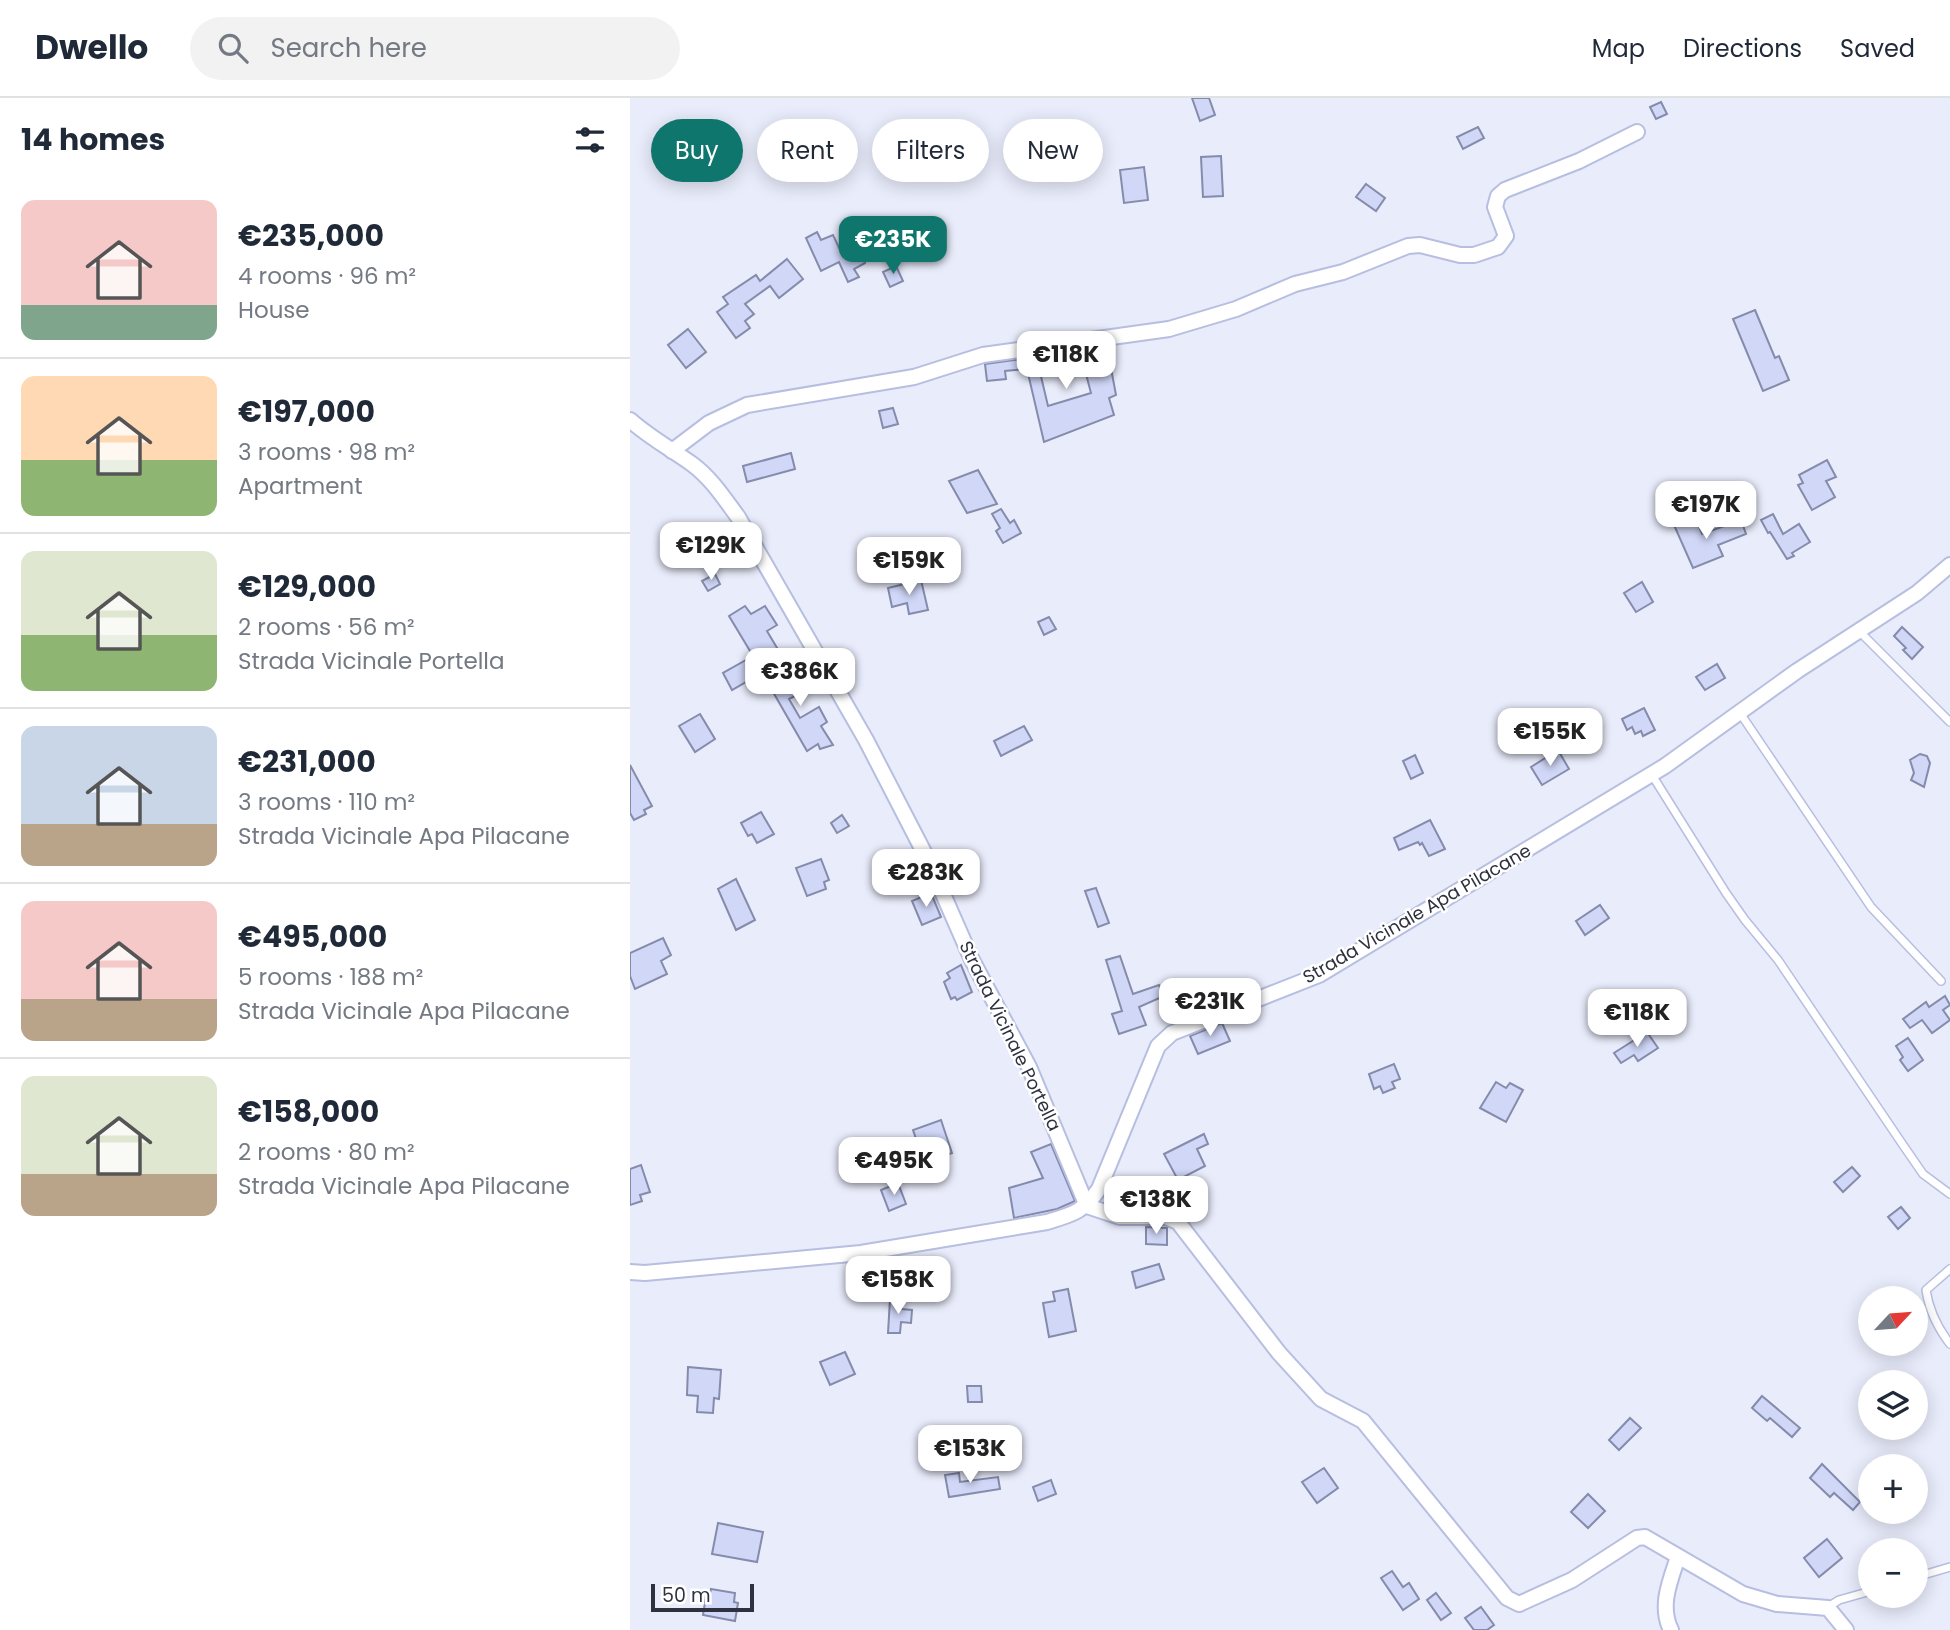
<!DOCTYPE html>
<meta charset="utf-8">
<style>
body{margin:0;font-family:Poppins,sans-serif;background:#f2f2f3;color:#1f2937;height:100vh;display:flex;flex-direction:column;font-size:26px;white-space:nowrap}
*{box-sizing:border-box;margin:0}
p{font-size:23px;color:#747a83}
.icon{flex:none;width:38px;height:38px;fill:none;stroke:currentColor;stroke-width:2;stroke-linecap:round;stroke-linejoin:round}
.map{position:relative;flex:1;overflow:hidden}
.drawer{display:flex;flex-direction:column;background:#fff;width:630px}
.drawer>*{flex:none}
.top-card{position:absolute;left:21px;top:21px;width:665px;height:63px;display:flex;gap:14px}
.needle{width:46px;rotate:64deg}
.tools{position:absolute;left:1228px;top:1188px;display:grid;gap:14px}
.tools a{display:grid;place-items:center;width:70px;height:70px;border-radius:50%;background:#fff;box-shadow:0 4px 18px #0003;font-size:35px}
.scale{position:absolute;left:21px;bottom:18px;width:103px;box-sizing:border-box;padding-left:7px;border:4px solid #2e313e;border-top:0;font-size:19px;line-height:24px;white-space:nowrap;color:#2e313e;-webkit-text-stroke:5px #fff;paint-order:stroke}
.price{position:absolute;translate:-50% -60px;padding:0 16px;border-radius:14px;background:#fff;color:#222;font-size:23px;line-height:46px;filter:drop-shadow(0 2px 4px #0008)}
.price::after{content:'';position:absolute;left:50%;top:42px;width:21px;height:16px;margin-left:-10px;background:inherit;clip-path:polygon(0 0,100% 0,50% 100%)}
.price.selected{background:#0f766e;color:#fff}
ul{padding:0;list-style:none}
li{display:flex;align-items:center;gap:21px;height:175px;padding:0 21px}
li+li{border-top:2px solid #e0e1e3}
li span{display:grid;place-items:center;flex:none;width:196px;height:140px;border-radius:14px;color:#555}
li>.icon{margin-inline-start:auto}
span .icon{width:84px;height:84px;fill:#fffc;stroke-width:1}
li b{font-size:30px}
h2{display:flex;justify-content:space-between;align-items:center;height:84px;padding:0 21px;font-size:30px}
.pill{padding:0 24px;border-radius:32px;background:#fff;box-shadow:0 4px 18px #0003;font-size:24px;line-height:63px}
.pill.selected{background:#0f766e;color:#fff}
header{display:flex;align-items:center;gap:42px;box-sizing:border-box;height:98px;padding:0 35px;background:#fff;border-bottom:2px solid #e0e1e3}
header strong{font-size:33px}
nav{display:flex;gap:38px;margin-inline-start:auto;font-size:24px}
.search{width:490px;height:63px;background:#f2f2f3;display:flex;align-items:center;gap:18px;box-sizing:border-box;padding:0 24px;border-radius:38px;color:#747a83;font-size:26px}
main{display:flex;flex:1;min-height:0}
.map>svg:first-child{display:block}
.building{fill:#d0d7f7;stroke:#848bab;stroke-width:2}
.lines{fill:none;stroke-linecap:round;stroke-linejoin:round}
.service-casing{stroke:#b7bee0;stroke-width:10}
.minor-casing{stroke:#b7bee0;stroke-width:18}
.service{stroke:#fff;stroke-width:7}
.minor{stroke:#fff;stroke-width:14}
.labels{text-anchor:middle;stroke-width:5;stroke-linejoin:round;paint-order:stroke}
.street-label{font-size:18px;fill:#2e313e;stroke:#fff}
</style>
<header>
<strong>Dwello</strong>
<div class="search"><svg class="icon" aria-label="search" viewBox="0 0 24 24"><circle cx="10" cy="10" r="6"/><path d="M15 15l6 6"/></svg>Search here</div>
<nav><a>Map</a><a>Directions</a><a>Saved</a></nav>
</header>
<main>
<section class="drawer">
<h2>14 homes<svg class="icon" aria-label="filters" viewBox="0 0 24 24"><path d="M4 7h16M4 17h16"/><circle cx="9" cy="7" r="2"/><circle cx="15" cy="17" r="2"/></svg></h2>
<ul>
<li><span style="background:linear-gradient(#f6c9c9 75%,#7fa58c 0)"><svg class="icon" aria-label="home" viewBox="0 0 24 24"><path d="M3 11l9-7 9 7M6 9v11h12V9"/></svg></span><div><b>€235,000</b><p>4 rooms · 96 m²</p><p>House</p></div></li>
<li><span style="background:linear-gradient(#ffd9b3 60%,#8fb573 0)"><svg class="icon" aria-label="home" viewBox="0 0 24 24"><path d="M3 11l9-7 9 7M6 9v11h12V9"/></svg></span><div><b>€197,000</b><p>3 rooms · 98 m²</p><p>Apartment</p></div></li>
<li><span style="background:linear-gradient(#dfe7d0 60%,#8fb573 0)"><svg class="icon" aria-label="home" viewBox="0 0 24 24"><path d="M3 11l9-7 9 7M6 9v11h12V9"/></svg></span><div><b>€129,000</b><p>2 rooms · 56 m²</p><p>Strada Vicinale Portella</p></div></li>
<li><span style="background:linear-gradient(#c9d6e8 70%,#b9a48a 0)"><svg class="icon" aria-label="home" viewBox="0 0 24 24"><path d="M3 11l9-7 9 7M6 9v11h12V9"/></svg></span><div><b>€231,000</b><p>3 rooms · 110 m²</p><p>Strada Vicinale Apa Pilacane</p></div></li>
<li><span style="background:linear-gradient(#f6c9c9 70%,#b9a48a 0)"><svg class="icon" aria-label="home" viewBox="0 0 24 24"><path d="M3 11l9-7 9 7M6 9v11h12V9"/></svg></span><div><b>€495,000</b><p>5 rooms · 188 m²</p><p>Strada Vicinale Apa Pilacane</p></div></li>
<li><span style="background:linear-gradient(#dfe7d0 70%,#b9a48a 0)"><svg class="icon" aria-label="home" viewBox="0 0 24 24"><path d="M3 11l9-7 9 7M6 9v11h12V9"/></svg></span><div><b>€158,000</b><p>2 rooms · 80 m²</p><p>Strada Vicinale Apa Pilacane</p></div></li>
</ul>
</section>
<div class="map">
<svg width="1320" height="1532" viewBox="0 0 1320 1532">
<rect width="100%" height="100%" fill="#e9ecfb"/>
<g class="building">
<polygon points="562,0 579,0 585,17 570,23"/>
<polygon points="1031,4 1037,16 1026,21 1020,9"/>
<polygon points="848,29 854,40 833,51 827,39"/>
<polygon points="591,58 593,98 573,99 571,59"/>
<polygon points="514,69 518,102 494,105 490,72"/>
<polygon points="736,86 755,100 746,113 726,99"/>
<polygon points="187,134 191,142 203,137 213,158 228,151 235,165 224,171 229,179 218,184 209,164 191,173 176,140"/>
<polygon points="157,161 173,181 149,200 140,188 115,206 124,216 115,223 120,230 106,240 87,214 98,206 93,199 126,177 130,183"/>
<polygon points="266,168 273,183 260,189 253,174"/>
<polygon points="1125,212 1145,260 1149,258 1159,282 1133,293 1103,221"/>
<polygon points="58,231 76,254 56,270 38,247"/>
<polygon points="477,249 486,297 479,300 484,317 414,344 397,271 375,273 376,281 357,283 355,266 434,255 440,263 409,270 418,308 461,295 450,253"/>
<polygon points="263,310 268,326 253,330 249,313"/>
<polygon points="161,355 165,371 117,384 113,368"/>
<polygon points="1197,362 1206,379 1196,383 1205,399 1182,412 1168,387 1173,385 1169,377"/>
<polygon points="348,372 367,406 337,415 319,383"/>
<polygon points="371,411 380,425 384,422 391,435 373,445 366,433 370,430 362,416"/>
<polygon points="1143,416 1153,436 1169,426 1180,444 1162,455 1164,458 1157,461 1140,434 1138,435 1131,422"/>
<polygon points="1057,422 1059,426 1067,423 1072,436 1111,422 1116,436 1088,447 1093,458 1063,470 1044,427"/>
<polygon points="85,476 90,486 78,493 72,483"/>
<polygon points="291,482 298,512 279,516 277,505 262,509 258,490"/>
<polygon points="1012,484 1023,504 1006,514 994,495"/>
<polygon points="115,508 121,516 135,508 147,527 137,533 150,555 118,575 121,581 102,592 93,575 123,558 99,518"/>
<polygon points="419,519 426,531 414,537 408,524"/>
<polygon points="1272,529 1293,549 1282,561 1273,552 1276,550 1264,538"/>
<polygon points="167,563 181,590 159,601 170,620 189,609 197,624 191,628 203,647 190,651 188,646 177,653 139,587 156,577 152,570"/>
<polygon points="1087,566 1095,580 1075,592 1066,579"/>
<polygon points="1014,610 1025,632 1013,638 1011,633 1005,636 1002,629 997,632 992,621"/>
<polygon points="70,616 85,641 65,654 49,628"/>
<polygon points="394,628 402,642 371,658 364,643"/>
<polygon points="928,652 939,671 912,687 901,669"/>
<polygon points="1290,656 1297,658 1300,665 1294,689 1281,682 1284,675 1280,662"/>
<polygon points="785,657 793,675 781,681 773,663"/>
<polygon points="0,667 22,708 14,712 16,716 4,722 0,715"/>
<polygon points="131,714 144,736 127,745 122,736 118,738 111,725"/>
<polygon points="212,717 219,728 207,735 201,725"/>
<polygon points="800,722 815,751 799,758 792,745 790,747 788,744 769,752 764,740"/>
<polygon points="191,761 199,782 194,784 196,791 177,798 166,770"/>
<polygon points="106,781 125,822 106,832 88,791"/>
<polygon points="466,790 479,825 468,829 455,793"/>
<polygon points="301,795 311,819 292,827 282,803"/>
<polygon points="970,807 979,820 955,837 946,823"/>
<polygon points="33,840 41,857 31,863 37,876 5,891 0,878 0,855"/>
<polygon points="490,858 503,896 529,887 534,898 509,909 516,927 489,936 482,916 492,913 476,862"/>
<polygon points="331,867 342,894 327,902 325,899 321,901 314,884 320,880 317,875"/>
<polygon points="981,895 990,907 979,915 970,903"/>
<polygon points="564,897 569,914 542,925 536,906"/>
<polygon points="1315,898 1320,907 1313,912 1320,922 1302,935 1292,922 1280,930 1273,921 1296,904 1299,909"/>
<polygon points="592,925 600,943 568,956 560,938"/>
<polygon points="1017,934 1028,950 1008,963 1004,957 991,965 984,955"/>
<polygon points="1278,940 1293,962 1278,973 1270,962 1273,959 1266,948"/>
<polygon points="764,966 770,981 762,984 765,990 753,995 750,988 744,991 739,976"/>
<polygon points="866,984 876,990 880,985 893,992 876,1024 850,1010"/>
<polygon points="311,1022 322,1055 294,1064 283,1032"/>
<polygon points="574,1036 578,1046 567,1051 575,1068 548,1082 534,1056"/>
<polygon points="421,1046 445,1103 427,1111 384,1120 379,1090 413,1080 401,1054"/>
<polygon points="11,1067 20,1094 10,1097 12,1103 0,1107 0,1071"/>
<polygon points="1222,1069 1230,1078 1213,1094 1204,1084"/>
<polygon points="268,1085 276,1106 259,1113 251,1092"/>
<polygon points="1271,1109 1280,1120 1268,1131 1258,1119"/>
<polygon points="516,1129 537,1130 537,1147 516,1146"/>
<polygon points="529,1166 534,1181 506,1190 502,1174"/>
<polygon points="438,1191 446,1233 419,1239 413,1205 425,1203 423,1194"/>
<polygon points="260,1201 272,1201 272,1211 282,1212 281,1225 271,1224 270,1235 258,1235"/>
<polygon points="215,1254 225,1276 200,1287 190,1264"/>
<polygon points="58,1269 91,1272 89,1301 84,1300 83,1315 67,1314 68,1298 57,1297"/>
<polygon points="337,1288 351,1288 352,1304 338,1304"/>
<polygon points="1132,1298 1170,1330 1162,1339 1140,1320 1137,1323 1122,1310"/>
<polygon points="1000,1320 1011,1330 989,1352 979,1342"/>
<polygon points="1192,1366 1230,1404 1223,1412 1204,1395 1200,1399 1180,1380"/>
<polygon points="694,1370 708,1390 687,1405 672,1384"/>
<polygon points="329,1375 330,1384 368,1379 370,1391 319,1399 315,1377"/>
<polygon points="421,1382 426,1396 408,1403 403,1389"/>
<polygon points="958,1396 975,1413 958,1430 941,1414"/>
<polygon points="88,1425 133,1434 127,1464 82,1456"/>
<polygon points="1197,1441 1212,1460 1189,1479 1174,1460"/>
<polygon points="762,1473 773,1489 779,1485 789,1501 773,1512 751,1480"/>
<polygon points="81,1491 105,1495 104,1504 108,1505 105,1523 73,1517 76,1498 79,1499"/>
<polygon points="806,1495 821,1515 811,1522 797,1502"/>
<polygon points="851,1509 864,1527 857,1532 844,1532 835,1520"/>
</g>
<g class="lines">
<defs>
<g id="service">
<polyline points="1228,532 1320,624"/>
<polyline points="1110,615 1241,809 1311,883"/>
<polyline points="1022,677 1096,795 1115,822 1148,862 1273,1047 1293,1076 1320,1096"/>
<path d="M 1320,1171 L 1296,1192 C 1299,1212 1307,1229 1320,1246"/>
<polyline points="1286,1479 1320,1469"/>
<polyline points="1198,1509 1209,1502 1241,1493"/>
</g>
<g id="minor">
<path d="M 0,322 C 19,339 41,351 62,366 C 81,380 94,400 108,419 L 236,642 L 299,764 L 342,862 L 399,969 L 457,1108 L 490,1119 L 536,1119 L 548,1124 L 649,1255 L 691,1301 L 733,1323 L 877,1500 L 889,1506 L 942,1482 L 1007,1440 L 1015,1439 L 1113,1496 L 1147,1506 L 1198,1510 L 1216,1532"/>
<polyline points="42,353 79,325 117,307 284,279 353,257 539,231 606,211 665,186 713,174 778,148 790,147 830,157 844,157 868,149 876,138 865,109 868,98 875,92 949,63 1007,34"/>
<path d="M 0,1174 L 15,1175 L 231,1155 L 417,1124 C 443,1116 453,1114 469,1091 L 528,948 L 542,935 L 689,877 L 1035,668 L 1167,573 L 1287,495 L 1320,467"/>
<path d="M 1041,1532 C 1029,1508 1040,1483 1048,1459"/>
</g>
</defs>
<use href="#service" class="service-casing"/>
<use href="#minor" class="minor-casing"/>
<use href="#service" class="service"/>
<use href="#minor" class="minor"/>
</g>
<g class="labels">
<g class="street-label">
<text transform="translate(787 816) rotate(-30)" y="6">Strada Vicinale Apa Pilacane</text>
<text transform="translate(380 938) rotate(64)" y="6">Strada Vicinale Portella</text>
</g>
</g>
</svg>
<div class="tools">
<a><svg class="needle" viewBox="-14 -14 28 28"><path d="M0-13l5 13h-10z" fill="#e53935"/><path d="M0 13l5-13h-10z" fill="#747a83"/></svg></a>
<a><svg class="icon" aria-label="layers" viewBox="0 0 24 24"><path d="M12 4l9 5-9 5-9-5zM3 14l9 5 9-5"/></svg></a>
<a>+</a>
<a>−</a>
</div>
<div class="scale">50 m</div>
<b class="price selected" style="left:263px;top:178px">€235K</b>
<b class="price" style="left:436px;top:293px">€118K</b>
<b class="price" style="left:1076px;top:443px">€197K</b>
<b class="price" style="left:81px;top:484px">€129K</b>
<b class="price" style="left:279px;top:499px">€159K</b>
<b class="price" style="left:170px;top:610px">€386K</b>
<b class="price" style="left:920px;top:670px">€155K</b>
<b class="price" style="left:296px;top:811px">€283K</b>
<b class="price" style="left:580px;top:940px">€231K</b>
<b class="price" style="left:1007px;top:951px">€118K</b>
<b class="price" style="left:264px;top:1099px">€495K</b>
<b class="price" style="left:526px;top:1138px">€138K</b>
<b class="price" style="left:268px;top:1218px">€158K</b>
<b class="price" style="left:340px;top:1387px">€153K</b>
<div class="top-card">
<a class="pill selected">Buy</a>
<a class="pill">Rent</a>
<a class="pill">Filters</a>
<a class="pill">New</a>
</div>
</div>
</main>
